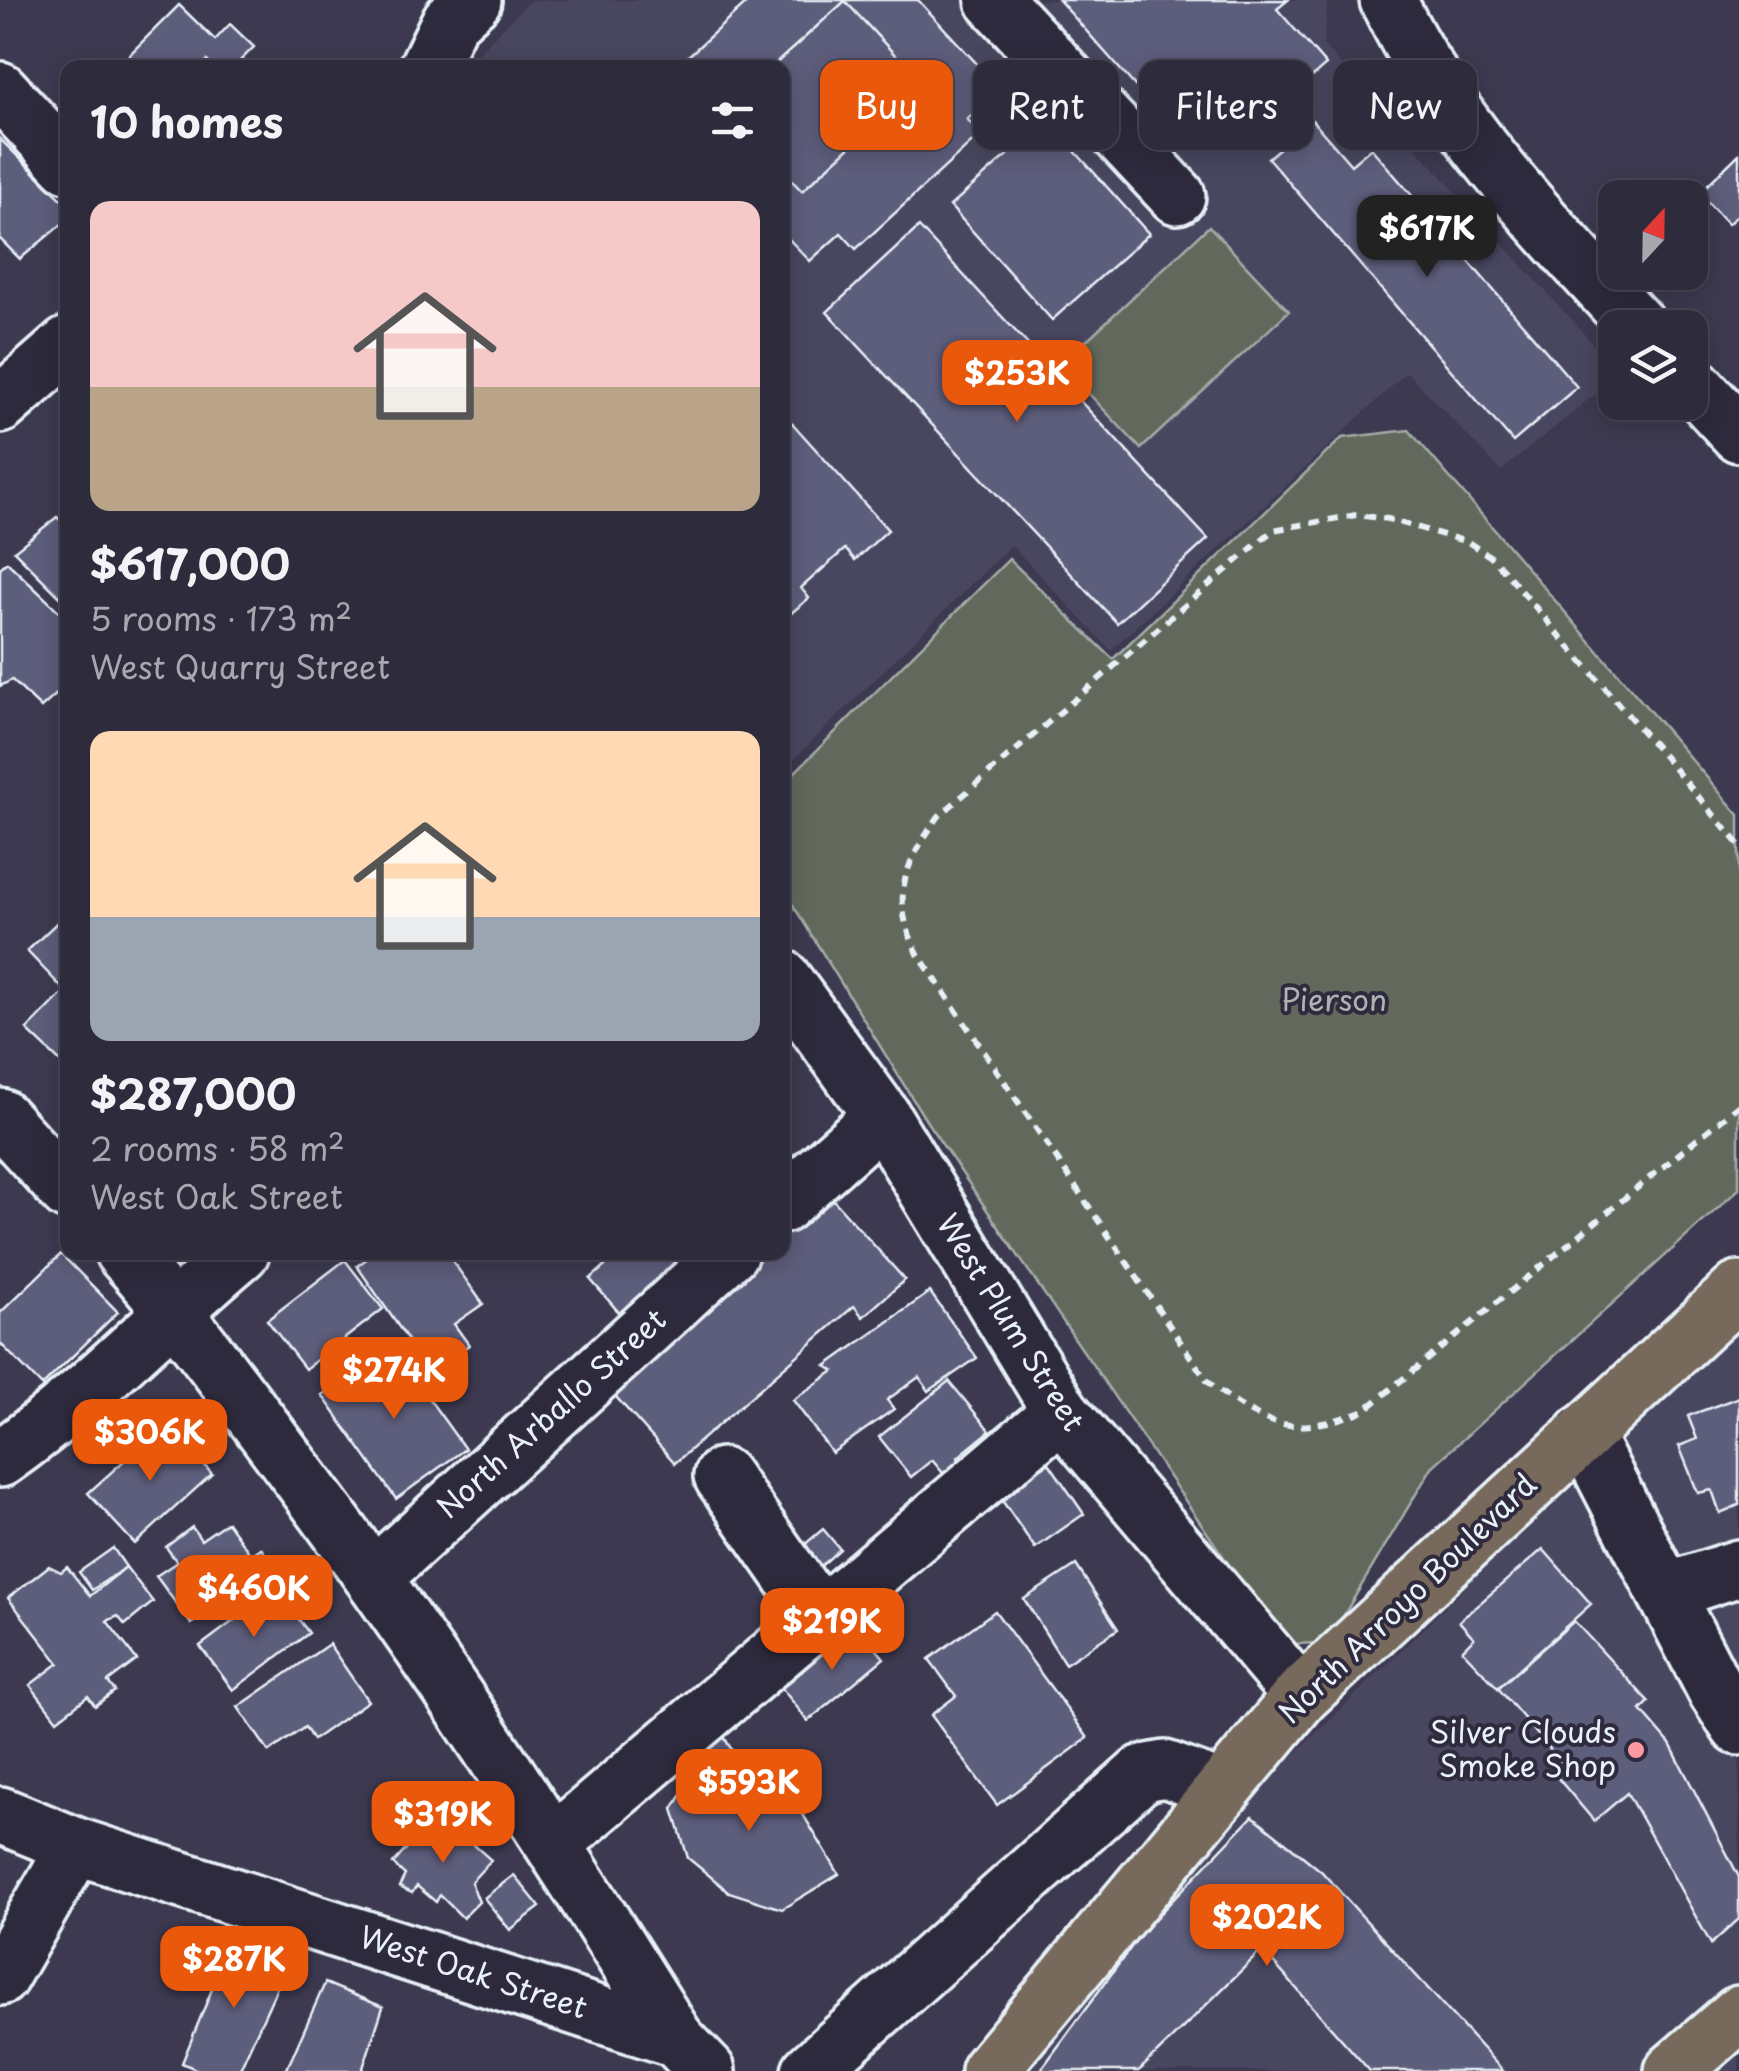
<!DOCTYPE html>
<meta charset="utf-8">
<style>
body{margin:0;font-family:"Playpen Sans",sans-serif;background:#3a3747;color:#f1f3f6;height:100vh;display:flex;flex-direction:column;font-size:38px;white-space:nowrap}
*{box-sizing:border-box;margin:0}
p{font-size:32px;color:#a7a7af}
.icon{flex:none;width:55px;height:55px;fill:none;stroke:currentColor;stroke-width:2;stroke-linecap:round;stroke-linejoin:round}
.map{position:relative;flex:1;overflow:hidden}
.side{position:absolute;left:60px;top:60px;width:730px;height:1200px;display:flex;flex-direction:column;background:#2e2b3c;border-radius:20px;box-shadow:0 5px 25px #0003,0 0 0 2px #494756}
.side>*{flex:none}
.guide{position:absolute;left:820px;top:60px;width:768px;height:90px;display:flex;gap:20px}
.needle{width:65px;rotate:22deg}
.buttons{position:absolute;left:1598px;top:180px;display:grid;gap:20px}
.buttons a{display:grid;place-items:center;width:110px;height:110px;border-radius:20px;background:#2e2b3c;box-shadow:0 5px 25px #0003,0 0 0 2px #494756;font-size:50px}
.price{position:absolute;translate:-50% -85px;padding:0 22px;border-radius:20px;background:#ea580c;color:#fff;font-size:32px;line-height:65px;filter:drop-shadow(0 2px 5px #0008)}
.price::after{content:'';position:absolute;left:50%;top:60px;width:30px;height:22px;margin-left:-15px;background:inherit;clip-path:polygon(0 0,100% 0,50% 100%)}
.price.active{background:#222;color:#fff}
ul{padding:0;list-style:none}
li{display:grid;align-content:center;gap:20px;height:530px;padding:0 30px}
li span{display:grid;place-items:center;height:310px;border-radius:20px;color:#555}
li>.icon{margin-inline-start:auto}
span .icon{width:180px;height:180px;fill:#fffc;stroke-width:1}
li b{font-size:42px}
h2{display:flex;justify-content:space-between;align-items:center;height:120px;padding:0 30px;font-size:42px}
.pill{padding:0 35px;border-radius:20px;background:#2e2b3c;box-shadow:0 5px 25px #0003,0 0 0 2px #494756;font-size:35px;line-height:90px}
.pill.active{background:#ea580c;color:#fff}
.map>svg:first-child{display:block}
.built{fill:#4a4760}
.green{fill:#62695c;stroke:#a5adaa;stroke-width:2.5}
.building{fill:#5d5d7b;stroke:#e8f1f8;stroke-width:2.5}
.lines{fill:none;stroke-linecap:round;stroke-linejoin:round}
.minor-casing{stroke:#e8f1f8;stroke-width:62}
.major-casing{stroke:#e8f1f8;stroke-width:62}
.path{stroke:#e8f1f8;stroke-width:6;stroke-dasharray:10 8;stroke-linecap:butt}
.minor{stroke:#2f2a3d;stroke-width:55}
.major{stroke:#77695c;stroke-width:55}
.poi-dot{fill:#ff9aa2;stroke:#2f2a3d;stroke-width:4}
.labels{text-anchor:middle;stroke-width:8;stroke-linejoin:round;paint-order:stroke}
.park-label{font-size:30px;fill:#acb4b2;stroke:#2f2a3d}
.street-label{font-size:30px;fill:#e8f1f8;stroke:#2f2a3d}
.poi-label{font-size:30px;fill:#e8f1f8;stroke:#2f2a3d;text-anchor:end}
</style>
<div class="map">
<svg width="1739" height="2071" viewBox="0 0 1739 2071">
<rect width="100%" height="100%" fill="#3d3950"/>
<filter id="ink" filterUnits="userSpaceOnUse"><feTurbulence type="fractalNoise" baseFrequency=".01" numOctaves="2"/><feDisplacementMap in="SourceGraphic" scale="20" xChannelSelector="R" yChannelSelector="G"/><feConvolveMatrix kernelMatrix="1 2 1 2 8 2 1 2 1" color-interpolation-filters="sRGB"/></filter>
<g filter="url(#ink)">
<g class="built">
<polygon points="531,0 1328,0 1323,45 1615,368 1615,378 1501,471 1407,372 1111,650 1011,545 783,770 782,68 463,68"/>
<polygon points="1739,1321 1739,2071 1008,2071 1219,1828"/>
</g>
<g class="green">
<polygon points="1209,226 1289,311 1141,449 1061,364"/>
<polygon points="1409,430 1739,815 1739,1189 1432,1467 1338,1625 1319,1643 1296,1644 1264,1616 927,1122 783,889 783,784 1009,559 1113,659 1342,438"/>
</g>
<g class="building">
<polygon points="750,0 918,0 1001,90 967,119 981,134 856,249 841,233 810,261 782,232 782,170 802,191 920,82 845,1 771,68 692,68 685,59"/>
<polygon points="1059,0 1288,0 1277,9 1326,65 1232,147 1159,65 1135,86"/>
<polygon points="845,1 920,82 802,191 782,170 782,68 771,68"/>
<polygon points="179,5 215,40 230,24 254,47 233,68 214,68 207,61 201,68 116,68"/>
<polygon points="1047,120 1149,234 1052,320 950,206"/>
<polygon points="1312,120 1351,165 1371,148 1577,387 1513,442 1268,158"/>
<polygon points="0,139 68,205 68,219 20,259 0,239"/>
<polygon points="1739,154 1739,214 1728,224 1699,193"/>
<polygon points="919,227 1208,539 1117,623 827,312"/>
<polygon points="784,414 888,530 855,560 845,549 801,588 809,598 782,621"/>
<polygon points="57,517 68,527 68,605 14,551"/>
<polygon points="7,562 68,620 68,684 41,708 12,680 0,686 0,568"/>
<polygon points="68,912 68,986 64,990 27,951"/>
<polygon points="68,988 68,1069 27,1030"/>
<polygon points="829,1195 905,1280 863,1317 854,1306 675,1463 609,1389 763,1252 782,1252 782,1236"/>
<polygon points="376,1252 446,1252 483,1304 454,1324 469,1345 430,1372 357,1266"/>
<polygon points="607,1252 697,1252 630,1325 590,1279 605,1266 599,1259"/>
<polygon points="61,1254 118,1312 42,1386 0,1343 0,1313"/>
<polygon points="345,1260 383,1309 305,1369 267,1320"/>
<polygon points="930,1292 977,1358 929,1391 919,1377 887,1400 894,1409 832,1453 793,1400 834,1371 826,1366"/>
<polygon points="391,1346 465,1449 396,1499 322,1395"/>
<polygon points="949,1381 990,1431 958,1457 960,1469 948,1479 932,1460 911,1477 879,1437"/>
<polygon points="1739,1397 1739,1505 1720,1513 1712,1490 1698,1493 1679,1446 1697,1439 1688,1416"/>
<polygon points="166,1423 212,1474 135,1544 88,1493"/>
<polygon points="1049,1463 1084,1514 1035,1548 999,1496"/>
<polygon points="227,1522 251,1555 261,1548 273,1565 191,1624 156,1576 177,1562 166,1547 192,1527 201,1540"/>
<polygon points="823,1529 840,1549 815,1571 797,1551"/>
<polygon points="113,1548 126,1567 92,1590 79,1572"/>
<polygon points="1543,1549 1591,1604 1498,1688 1462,1650 1474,1638 1459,1621"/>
<polygon points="1076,1565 1118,1629 1065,1664 1024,1599"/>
<polygon points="49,1566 61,1572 67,1567 90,1596 126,1567 153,1602 125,1625 118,1616 107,1621 137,1660 108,1682 115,1691 95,1706 88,1696 57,1720 30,1685 59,1663 8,1598"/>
<polygon points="276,1589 309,1633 233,1690 200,1646"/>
<polygon points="995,1611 1088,1738 997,1805 931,1715 956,1696 929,1659"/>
<polygon points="1574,1621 1649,1702 1641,1710 1670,1744 1739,1877 1739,1919 1711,1944 1627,1793 1594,1821 1557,1777 1566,1768 1498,1688"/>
<polygon points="856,1625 884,1658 808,1721 780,1686"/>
<polygon points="329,1644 368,1701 313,1740 305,1727 269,1752 238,1707"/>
<polygon points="721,1732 757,1792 781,1778 839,1874 782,1909 729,1892 688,1858 673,1809"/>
<polygon points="438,1813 491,1860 471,1882 479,1902 463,1918 440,1895 436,1902 417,1886 412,1893 399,1887 405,1875 393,1864"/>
<polygon points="1253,1816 1321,1871 1503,2071 1370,2071 1262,1950 1139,2071 1040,2071 1143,1931"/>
<polygon points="514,1875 540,1907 510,1930 484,1898"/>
<polygon points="232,1940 286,1968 239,2071 200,2071 182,2063"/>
<polygon points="325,1983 383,2007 362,2071 286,2071"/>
</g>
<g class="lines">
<defs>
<g id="minor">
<polyline points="994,0 1177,196"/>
<path d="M 1388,0 C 1447,125 1547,228 1640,328"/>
<polyline points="427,68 450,21 473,0"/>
<polyline points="0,90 68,164"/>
<polyline points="1690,381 1739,434"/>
<polyline points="0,405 68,345"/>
<polyline points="782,978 882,1116 1061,1412 1301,1696"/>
<polyline points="0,1117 68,1192"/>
<polyline points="782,1205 882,1116"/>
<path d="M 123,1252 C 182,1318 234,1389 287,1460 C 427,1646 553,1841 676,2039"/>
<polyline points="1583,1433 1716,1691 1739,1727"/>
<path d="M 0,1459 C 87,1398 160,1320 241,1252"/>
<polyline points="722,1476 818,1614"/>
<polyline points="375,1576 730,1252"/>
<polyline points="1665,1592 1739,1568"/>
<polyline points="0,1815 76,1846 676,2039 707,2071"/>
<polyline points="554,1843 1061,1412"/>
<polyline points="0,1977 76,1846"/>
<polyline points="810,2071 1143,1773 1165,1769 1222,1790"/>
</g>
<g id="major">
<polyline points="989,2071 1301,1696 1739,1290"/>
<polyline points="1673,2071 1739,2014"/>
</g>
</defs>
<use href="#minor" class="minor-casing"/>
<use href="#major" class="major-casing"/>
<path class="path" d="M 1739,844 L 1494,559 L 1468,542 L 1388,519 L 1356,515 L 1273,530 L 939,816 C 904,865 889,897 918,954 L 1207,1381 C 1264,1428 1294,1438 1365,1410 L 1739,1105"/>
<use href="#minor" class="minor"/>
<use href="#major" class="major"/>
</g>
</g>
<circle class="poi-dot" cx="1636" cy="1750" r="10"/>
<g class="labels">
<g class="park-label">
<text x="1334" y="1011">Pierson</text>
</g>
<g class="street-label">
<text transform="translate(1010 1323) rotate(58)" y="10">West Plum Street</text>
<text transform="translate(552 1414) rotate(-42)" y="10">North Arballo Street</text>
<text transform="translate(1408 1599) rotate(-44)" y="10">North Arroyo Boulevard</text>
<text transform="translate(473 1973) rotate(18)" y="10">West Oak Street</text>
</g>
<g class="poi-label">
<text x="1616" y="1743">Silver Clouds<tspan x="1616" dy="34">Smoke Shop</tspan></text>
</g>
</g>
</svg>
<div class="buttons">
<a><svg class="needle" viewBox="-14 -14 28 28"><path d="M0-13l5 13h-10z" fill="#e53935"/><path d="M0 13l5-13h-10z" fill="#a7a7af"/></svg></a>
<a><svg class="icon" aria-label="layers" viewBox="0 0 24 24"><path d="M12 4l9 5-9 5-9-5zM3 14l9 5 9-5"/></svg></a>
</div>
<b class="price active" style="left:1427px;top:280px">$617K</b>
<b class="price" style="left:1017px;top:425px">$253K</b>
<b class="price" style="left:394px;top:1422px">$274K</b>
<b class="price" style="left:150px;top:1484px">$306K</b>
<b class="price" style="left:254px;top:1640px">$460K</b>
<b class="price" style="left:832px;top:1673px">$219K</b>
<b class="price" style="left:749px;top:1834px">$593K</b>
<b class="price" style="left:443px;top:1866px">$319K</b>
<b class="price" style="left:1267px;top:1969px">$202K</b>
<b class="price" style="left:234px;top:2011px">$287K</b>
<div class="guide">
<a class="pill active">Buy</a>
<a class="pill">Rent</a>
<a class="pill">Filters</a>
<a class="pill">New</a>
</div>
<section class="side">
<h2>10 homes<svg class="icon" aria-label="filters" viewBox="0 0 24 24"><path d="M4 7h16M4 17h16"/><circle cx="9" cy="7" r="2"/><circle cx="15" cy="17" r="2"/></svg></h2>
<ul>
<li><span style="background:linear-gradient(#f6c9c9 60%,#b9a48a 0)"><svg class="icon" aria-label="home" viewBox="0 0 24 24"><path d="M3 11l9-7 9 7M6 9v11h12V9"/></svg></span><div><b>$617,000</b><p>5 rooms · 173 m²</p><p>West Quarry Street</p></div></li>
<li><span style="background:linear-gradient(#ffd9b3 60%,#9aa5b1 0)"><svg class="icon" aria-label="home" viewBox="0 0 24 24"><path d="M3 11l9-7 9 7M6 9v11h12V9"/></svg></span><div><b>$287,000</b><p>2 rooms · 58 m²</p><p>West Oak Street</p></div></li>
</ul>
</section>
</div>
